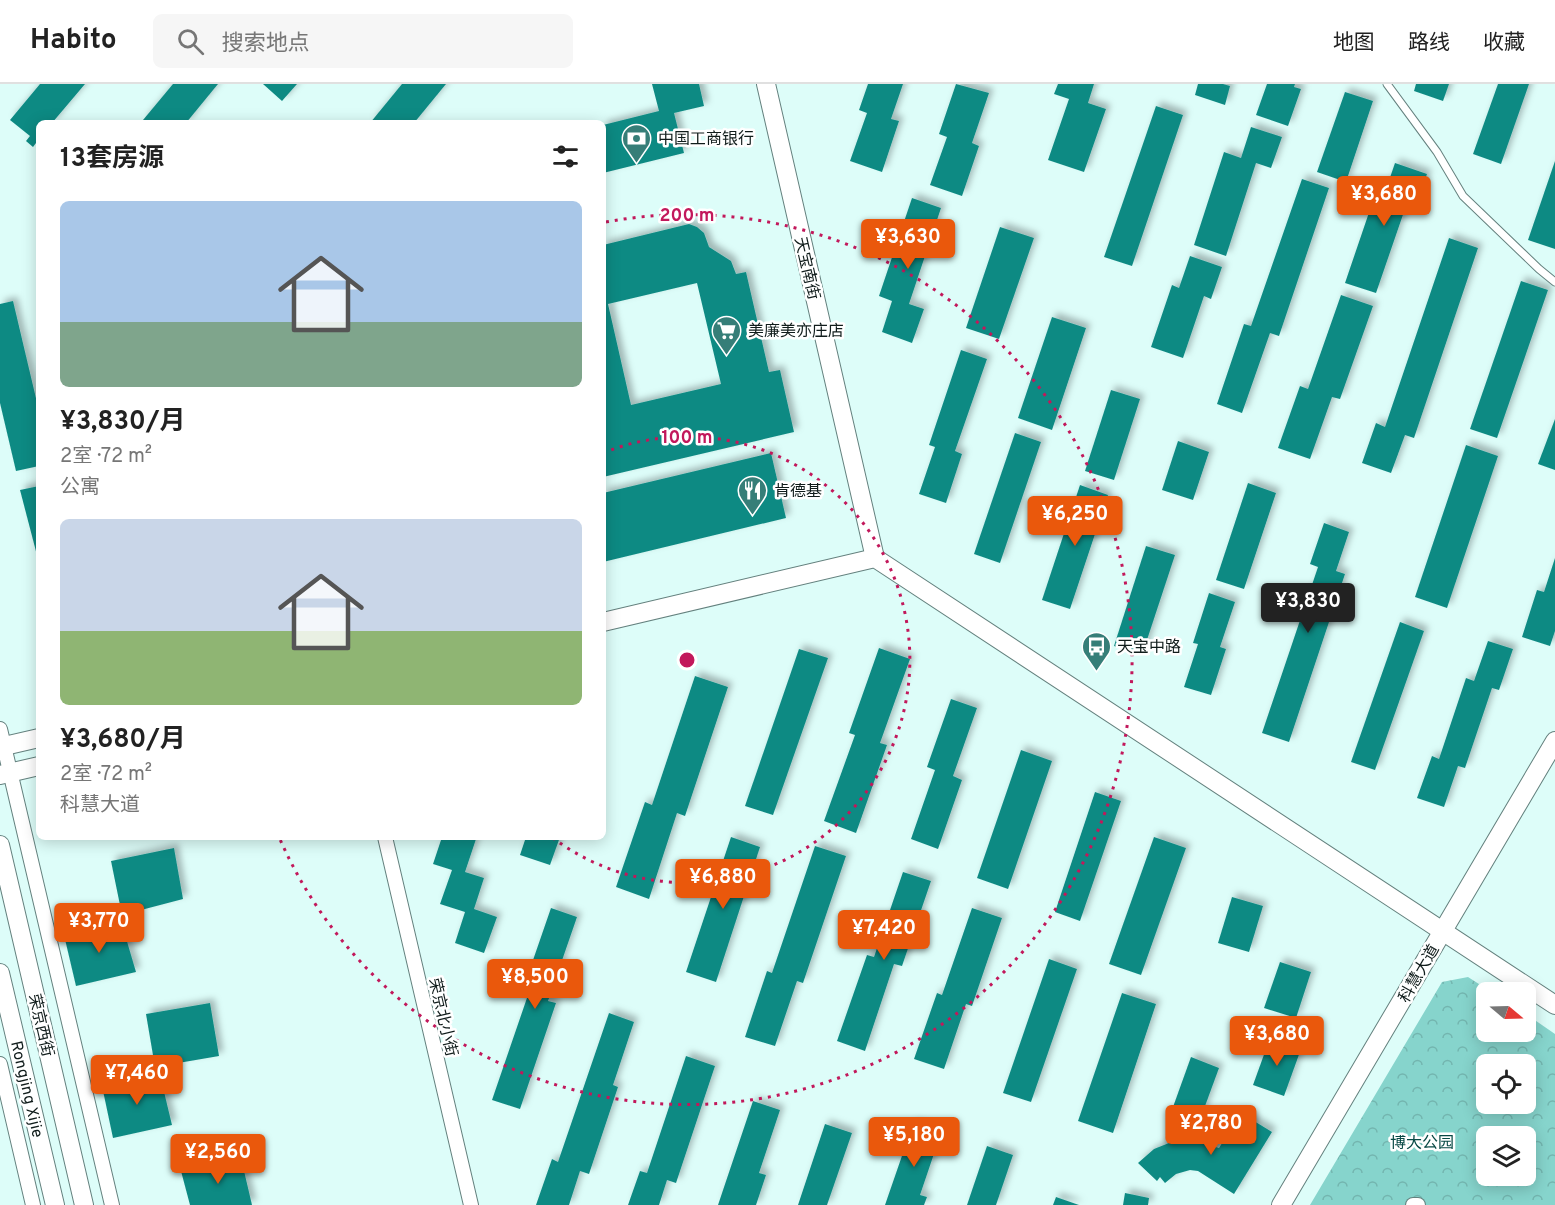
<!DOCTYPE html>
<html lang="zh">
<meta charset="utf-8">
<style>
body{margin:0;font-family:Overpass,"Noto Sans SC",sans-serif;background:#f6f6f6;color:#222;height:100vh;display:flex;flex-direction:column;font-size:22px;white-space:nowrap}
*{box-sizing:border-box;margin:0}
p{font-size:20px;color:#767676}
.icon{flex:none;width:33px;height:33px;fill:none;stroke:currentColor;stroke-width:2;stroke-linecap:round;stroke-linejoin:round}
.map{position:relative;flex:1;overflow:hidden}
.panel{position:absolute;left:36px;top:36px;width:570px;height:720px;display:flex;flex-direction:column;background:#fff;border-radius:9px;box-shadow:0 3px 15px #0003}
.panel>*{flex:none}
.needle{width:39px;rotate:109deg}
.tools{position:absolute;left:1476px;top:898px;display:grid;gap:12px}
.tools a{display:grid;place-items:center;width:60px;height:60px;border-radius:9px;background:#fff;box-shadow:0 3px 15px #0003;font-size:30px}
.price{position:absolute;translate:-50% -51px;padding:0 14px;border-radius:6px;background:#ea580c;color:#fff;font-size:20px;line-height:39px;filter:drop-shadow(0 2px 3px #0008)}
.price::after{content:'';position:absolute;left:50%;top:36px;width:18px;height:14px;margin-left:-9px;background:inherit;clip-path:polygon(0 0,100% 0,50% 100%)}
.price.selected{background:#222;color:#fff}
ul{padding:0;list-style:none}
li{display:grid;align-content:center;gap:12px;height:318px;padding:0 24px}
li span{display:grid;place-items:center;height:186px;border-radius:9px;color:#555}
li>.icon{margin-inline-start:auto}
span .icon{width:108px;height:108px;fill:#fffc;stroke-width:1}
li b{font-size:26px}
h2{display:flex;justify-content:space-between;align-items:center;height:72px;padding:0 24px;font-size:26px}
header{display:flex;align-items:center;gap:36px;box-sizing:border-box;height:84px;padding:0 30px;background:#fff;border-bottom:2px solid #e0e0e0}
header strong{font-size:28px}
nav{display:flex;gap:33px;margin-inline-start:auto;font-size:21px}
.search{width:420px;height:54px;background:#f6f6f6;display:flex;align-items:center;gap:15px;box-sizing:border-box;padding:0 21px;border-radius:9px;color:#767676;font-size:22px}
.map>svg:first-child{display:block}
.forest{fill:url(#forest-crowns);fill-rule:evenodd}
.building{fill:#0f8a83;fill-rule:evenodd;filter:url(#shadow)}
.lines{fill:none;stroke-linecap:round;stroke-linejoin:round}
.lane-casing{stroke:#64817e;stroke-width:9}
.street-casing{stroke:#64817e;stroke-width:16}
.secondary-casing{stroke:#64817e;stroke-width:20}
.lane{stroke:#fff;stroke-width:7}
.street{stroke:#fff;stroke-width:14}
.secondary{stroke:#fff;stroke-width:18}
.ring{fill:none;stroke:#c2185b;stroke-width:3;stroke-dasharray:3 6}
.labels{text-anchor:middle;stroke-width:5;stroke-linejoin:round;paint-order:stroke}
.poi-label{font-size:16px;fill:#101c1b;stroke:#fff;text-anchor:start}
.street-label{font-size:16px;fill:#101c1b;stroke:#fff}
.park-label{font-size:16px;fill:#084945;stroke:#fff}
.centre{fill:#c2185b;stroke:#fff;stroke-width:3}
.ring-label{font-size:18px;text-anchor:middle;font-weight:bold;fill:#c2185b;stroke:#fff;stroke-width:5;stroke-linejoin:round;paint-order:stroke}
</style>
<header>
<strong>Habito</strong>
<div class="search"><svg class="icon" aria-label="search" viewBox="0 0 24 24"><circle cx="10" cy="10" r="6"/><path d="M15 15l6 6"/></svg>搜索地点</div>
<nav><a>地图</a><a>路线</a><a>收藏</a></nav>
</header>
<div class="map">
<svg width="1555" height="1121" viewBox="0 0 1555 1121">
<defs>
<pattern id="forest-crowns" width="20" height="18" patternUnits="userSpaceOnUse" patternTransform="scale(1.5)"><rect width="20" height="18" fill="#86d4cc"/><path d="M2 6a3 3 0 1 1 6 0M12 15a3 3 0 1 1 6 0" fill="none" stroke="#73b5af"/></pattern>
<filter id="shadow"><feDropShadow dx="4.5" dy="-4.5" stdDeviation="3" flood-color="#0004"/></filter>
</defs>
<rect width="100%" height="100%" fill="#ddfdf9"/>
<path class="forest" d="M 1468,893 L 1493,909 L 1486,909 L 1486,948 L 1526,948 L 1526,930 L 1555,950 L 1555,1121 L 1310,1121 L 1442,898 ZM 1486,981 L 1526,981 L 1526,1020 L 1486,1020 ZM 1486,1053 L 1526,1053 L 1526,1092 L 1486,1092 Z"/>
<g class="building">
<polygon points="40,0 85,0 52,39 39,39 39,55 33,63 26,57 30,52 10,36"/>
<polygon points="173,0 218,0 186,39 146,39 143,36"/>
<polygon points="263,0 297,0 282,17"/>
<polygon points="402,0 446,0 414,39 370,39"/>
<polygon points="652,0 699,0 704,22 674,29 684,69 603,89 603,41 659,27"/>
<polygon points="868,0 903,0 891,35 899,37 882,88 850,77 867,29 859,26"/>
<polygon points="956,0 989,9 972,59 979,62 962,112 930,101 947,53 939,50"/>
<polygon points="1058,0 1094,0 1088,19 1106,25 1084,88 1048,76 1069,15 1054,10"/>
<polygon points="1198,0 1223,0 1230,2 1225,21 1195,11"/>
<polygon points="1267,0 1295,0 1294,3 1301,5 1288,42 1256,31"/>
<polygon points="1416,0 1449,0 1443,17 1414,7"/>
<polygon points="1498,0 1529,0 1501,80 1473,70"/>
<polygon points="1345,8 1373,17 1346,98 1317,88"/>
<polygon points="1156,22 1183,31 1132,182 1104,173"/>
<polygon points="1251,43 1282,53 1271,84 1256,79 1226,172 1194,161 1224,68 1241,74"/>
<polygon points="1555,77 1555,165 1528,156"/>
<polygon points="1395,79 1427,90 1416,122 1407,119 1376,209 1345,199 1376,108 1384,111"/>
<polygon points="1302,95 1329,104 1279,252 1270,249 1242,329 1217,320 1244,240 1251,242"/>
<polygon points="912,114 941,124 909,220 924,225 912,259 882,248 892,217 879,212"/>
<path d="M 689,140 L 697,143 L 704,149 L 709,163 L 731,177 L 736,190 L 746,188 L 769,288 L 780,286 L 794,348 L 603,393 L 603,161 ZM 697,199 L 721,300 L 631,321 L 608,220 Z"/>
<polygon points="1000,143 1034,154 999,255 966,244"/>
<polygon points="1449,154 1478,164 1414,354 1405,351 1391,389 1362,379 1376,339 1385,343"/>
<polygon points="1190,172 1222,183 1211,215 1204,212 1183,274 1151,263 1172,201 1179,204"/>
<polygon points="1521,197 1548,206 1497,354 1470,345"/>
<polygon points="1341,211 1373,222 1340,315 1332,313 1310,375 1278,364 1300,302 1308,305"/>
<polygon points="13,217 39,327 39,382 16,387 0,319 0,220"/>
<polygon points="1052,233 1086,244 1052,346 1018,334"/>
<polygon points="961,266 987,275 955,367 962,370 946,419 919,410 935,363 929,361"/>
<polygon points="1111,306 1140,315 1114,396 1085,387"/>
<polygon points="1555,335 1555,386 1538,380"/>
<polygon points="1015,349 1041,358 1000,479 974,470"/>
<polygon points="1178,357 1209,368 1193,416 1162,406"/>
<polygon points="1466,361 1498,372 1447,524 1415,513"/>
<polygon points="771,369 786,434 603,478 603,409"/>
<polygon points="1248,399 1276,409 1244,505 1216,496"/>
<polygon points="1080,401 1108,411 1070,525 1042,516"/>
<polygon points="39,402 39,475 38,475 20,406"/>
<polygon points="1324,439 1349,448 1336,487 1345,490 1289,658 1262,649 1318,483 1310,480"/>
<polygon points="1146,462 1175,471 1142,571 1114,562"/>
<polygon points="1555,474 1555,547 1550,562 1522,553 1537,506 1544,508"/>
<polygon points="1209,509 1235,518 1220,563 1226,565 1211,611 1184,603 1198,560 1193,559"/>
<polygon points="1400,538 1424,547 1375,686 1351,678"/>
<polygon points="1488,557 1513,565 1499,606 1492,604 1465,684 1458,682 1444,723 1417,714 1432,672 1439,675 1466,594 1474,597"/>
<polygon points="879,564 910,575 880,659 887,661 856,749 824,737 855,651 849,649"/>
<polygon points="799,565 828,574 773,731 745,722"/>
<polygon points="695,592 728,603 685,732 677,729 649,815 616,803 645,718 652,721"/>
<polygon points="951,615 977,624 953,692 962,696 938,765 911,755 935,686 927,683"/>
<polygon points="1021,666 1052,677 1008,805 977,794"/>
<polygon points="1095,708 1121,717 1080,837 1055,828"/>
<polygon points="442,753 476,755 465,788 484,794 474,825 497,833 484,869 455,859 465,828 440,820 452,786 433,780"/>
<polygon points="526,753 560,753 550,781 520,771"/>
<polygon points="731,753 760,763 716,898 686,888"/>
<polygon points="1154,753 1186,764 1141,891 1109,880"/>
<polygon points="815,762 846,772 803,899 797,897 775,962 745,953 767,887 772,889"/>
<polygon points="174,764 183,815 122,831 111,777"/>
<polygon points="903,788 931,797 902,882 894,880 865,967 837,957 867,871 874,873"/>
<polygon points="1232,813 1263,822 1249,868 1218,859"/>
<polygon points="551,824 577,833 548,917 556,919 520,1025 492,1016 528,911 522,908"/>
<polygon points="972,824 1002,834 972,922 966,920 944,985 914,975 937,909 942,911"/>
<polygon points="121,837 136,888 76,902 64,851"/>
<polygon points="1049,875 1077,885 1031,1018 1003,1009"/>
<polygon points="1280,878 1311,888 1296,934 1264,924"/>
<polygon points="1122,909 1156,920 1113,1049 1078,1037"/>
<polygon points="210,919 219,972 155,983 146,930"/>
<polygon points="609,929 634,938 613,1001 618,1003 589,1090 580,1087 569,1121 536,1121 552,1075 558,1078"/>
<polygon points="1270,954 1301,965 1284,1012 1253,1001"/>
<polygon points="686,972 715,982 676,1099 667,1096 659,1121 628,1121 640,1087 647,1089"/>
<polygon points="1191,973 1219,984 1201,1033 1173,1023"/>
<polygon points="160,991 172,1041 113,1054 102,1002"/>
<polygon points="753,1017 780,1026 759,1089 766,1091 756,1121 718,1121"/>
<polygon points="1241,1029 1272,1048 1234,1110 1198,1087 1190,1086 1176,1090 1165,1099 1160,1093 1157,1097 1138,1079 1154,1065 1179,1055 1188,1054 1187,1058 1202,1059 1219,1064"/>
<polygon points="825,1040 852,1049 827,1121 798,1121"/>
<polygon points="913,1040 941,1049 920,1111 927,1113 924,1121 885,1121"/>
<polygon points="987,1062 1013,1071 996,1121 967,1121"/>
<polygon points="241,1074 252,1121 190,1121 181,1087"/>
<polygon points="1125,1109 1149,1114 1148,1121 1123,1121"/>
<polygon points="1056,1113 1079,1121 1053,1121"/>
</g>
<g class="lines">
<defs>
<polyline id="lane" points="1387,0 1437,68 1463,112 1539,185 1555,198"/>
<g id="street">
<polyline points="0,645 112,1121"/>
<polyline points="385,753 471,1121"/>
<polyline points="0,980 33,1121"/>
<polyline points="1413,1121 1418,1121"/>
</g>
<g id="secondary">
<polyline points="766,0 875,474"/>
<polyline points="603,538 875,474 1555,921"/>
<polyline points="0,663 39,654"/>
<polyline points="0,691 39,682"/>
<polyline points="0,761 84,1121"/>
<polyline points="0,889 55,1121"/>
<polyline points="1281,1121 1555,657"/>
</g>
</defs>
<use href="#lane" class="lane-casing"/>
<use href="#street" class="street-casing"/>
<use href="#secondary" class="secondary-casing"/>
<use href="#lane" class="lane"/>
<use href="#street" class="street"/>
<use href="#secondary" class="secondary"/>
</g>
<g class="ring">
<path d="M603 369A223 223 0 1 1 553 754"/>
<path d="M606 138A445 445 0 1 1 279 753"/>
</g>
<defs>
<symbol id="bank-pin" viewBox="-11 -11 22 30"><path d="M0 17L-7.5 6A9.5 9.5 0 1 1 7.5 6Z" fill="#367e78" stroke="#fff"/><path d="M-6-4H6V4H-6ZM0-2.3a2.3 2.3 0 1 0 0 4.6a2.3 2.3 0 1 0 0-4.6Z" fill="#fff"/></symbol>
<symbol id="supermarket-pin" viewBox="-11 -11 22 30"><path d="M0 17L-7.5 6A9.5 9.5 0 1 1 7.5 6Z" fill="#367e78" stroke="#fff"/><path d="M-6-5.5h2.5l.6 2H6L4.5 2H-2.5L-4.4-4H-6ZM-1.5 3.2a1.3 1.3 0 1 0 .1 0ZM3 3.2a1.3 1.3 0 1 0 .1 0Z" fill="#fff"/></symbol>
<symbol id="restaurant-pin" viewBox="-11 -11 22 30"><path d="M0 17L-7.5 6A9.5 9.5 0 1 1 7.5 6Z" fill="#367e78" stroke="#fff"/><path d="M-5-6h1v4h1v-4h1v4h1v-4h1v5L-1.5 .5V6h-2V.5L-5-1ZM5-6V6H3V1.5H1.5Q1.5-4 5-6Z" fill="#fff"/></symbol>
<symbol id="bus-pin" viewBox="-11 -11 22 30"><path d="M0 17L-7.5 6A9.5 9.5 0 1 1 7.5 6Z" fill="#367e78" stroke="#fff"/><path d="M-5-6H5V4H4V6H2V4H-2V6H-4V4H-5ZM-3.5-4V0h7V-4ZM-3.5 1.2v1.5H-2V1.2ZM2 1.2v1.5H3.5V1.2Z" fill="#fff"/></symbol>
</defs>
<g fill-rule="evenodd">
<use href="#bank-pin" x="620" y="38" width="33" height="45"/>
<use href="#supermarket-pin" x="710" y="230" width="33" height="45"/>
<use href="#restaurant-pin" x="736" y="390" width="33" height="45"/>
<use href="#bus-pin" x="1080" y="546" width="33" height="45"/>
</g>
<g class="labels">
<g class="poi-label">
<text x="658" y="60">中国工商银行</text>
<text x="748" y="252">美廉美亦庄店</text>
<text x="774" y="412">肯德基</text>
<text x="1117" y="568">天宝中路</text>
</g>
<g class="street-label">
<text transform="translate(808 184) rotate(77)" y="6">天宝南街</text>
<text transform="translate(1418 889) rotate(-60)" y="6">科慧大道</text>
<text transform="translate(444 933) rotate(77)" y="6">荣京北小街</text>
<text transform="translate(42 941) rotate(77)" y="6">荣京西街</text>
<text transform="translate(28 1005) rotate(77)" y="6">Rongjing Xijie</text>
</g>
<g class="park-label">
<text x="1422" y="1064">博大公园</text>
</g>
</g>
<circle cx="687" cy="576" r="9" class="centre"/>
<g class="ring-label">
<text x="687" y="137">200 m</text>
<text x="687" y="359">100 m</text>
</g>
</svg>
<div class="tools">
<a><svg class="needle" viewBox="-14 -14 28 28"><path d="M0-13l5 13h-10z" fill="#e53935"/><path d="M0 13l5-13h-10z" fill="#767676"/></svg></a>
<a><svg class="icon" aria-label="locate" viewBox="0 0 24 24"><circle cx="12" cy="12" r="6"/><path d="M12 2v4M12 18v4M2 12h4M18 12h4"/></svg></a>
<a><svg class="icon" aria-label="layers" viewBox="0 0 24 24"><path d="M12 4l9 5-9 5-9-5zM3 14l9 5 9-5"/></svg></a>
</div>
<b class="price" style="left:1384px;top:143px">¥3,680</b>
<b class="price" style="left:908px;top:186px">¥3,630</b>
<b class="price" style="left:1075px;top:463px">¥6,250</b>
<b class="price selected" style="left:1308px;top:550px">¥3,830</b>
<b class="price" style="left:723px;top:826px">¥6,880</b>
<b class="price" style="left:99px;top:870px">¥3,770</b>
<b class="price" style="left:884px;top:877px">¥7,420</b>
<b class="price" style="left:535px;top:926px">¥8,500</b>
<b class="price" style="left:1277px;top:983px">¥3,680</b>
<b class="price" style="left:137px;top:1022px">¥7,460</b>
<b class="price" style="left:1211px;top:1072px">¥2,780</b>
<b class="price" style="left:914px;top:1084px">¥5,180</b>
<b class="price" style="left:218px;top:1101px">¥2,560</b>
<section class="panel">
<h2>13套房源<svg class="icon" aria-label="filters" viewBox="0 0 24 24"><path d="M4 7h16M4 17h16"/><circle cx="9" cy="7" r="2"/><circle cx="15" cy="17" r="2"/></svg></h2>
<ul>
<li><span style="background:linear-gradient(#a9c7e8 65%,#7fa58c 0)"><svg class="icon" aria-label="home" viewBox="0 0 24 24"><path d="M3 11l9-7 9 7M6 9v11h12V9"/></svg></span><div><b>¥3,830/月</b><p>2室 · 72 m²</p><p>公寓</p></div></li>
<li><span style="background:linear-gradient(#c9d6e8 60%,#8fb573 0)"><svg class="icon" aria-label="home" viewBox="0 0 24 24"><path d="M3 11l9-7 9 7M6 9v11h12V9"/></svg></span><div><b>¥3,680/月</b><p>2室 · 72 m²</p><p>科慧大道</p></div></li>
</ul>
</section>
</div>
